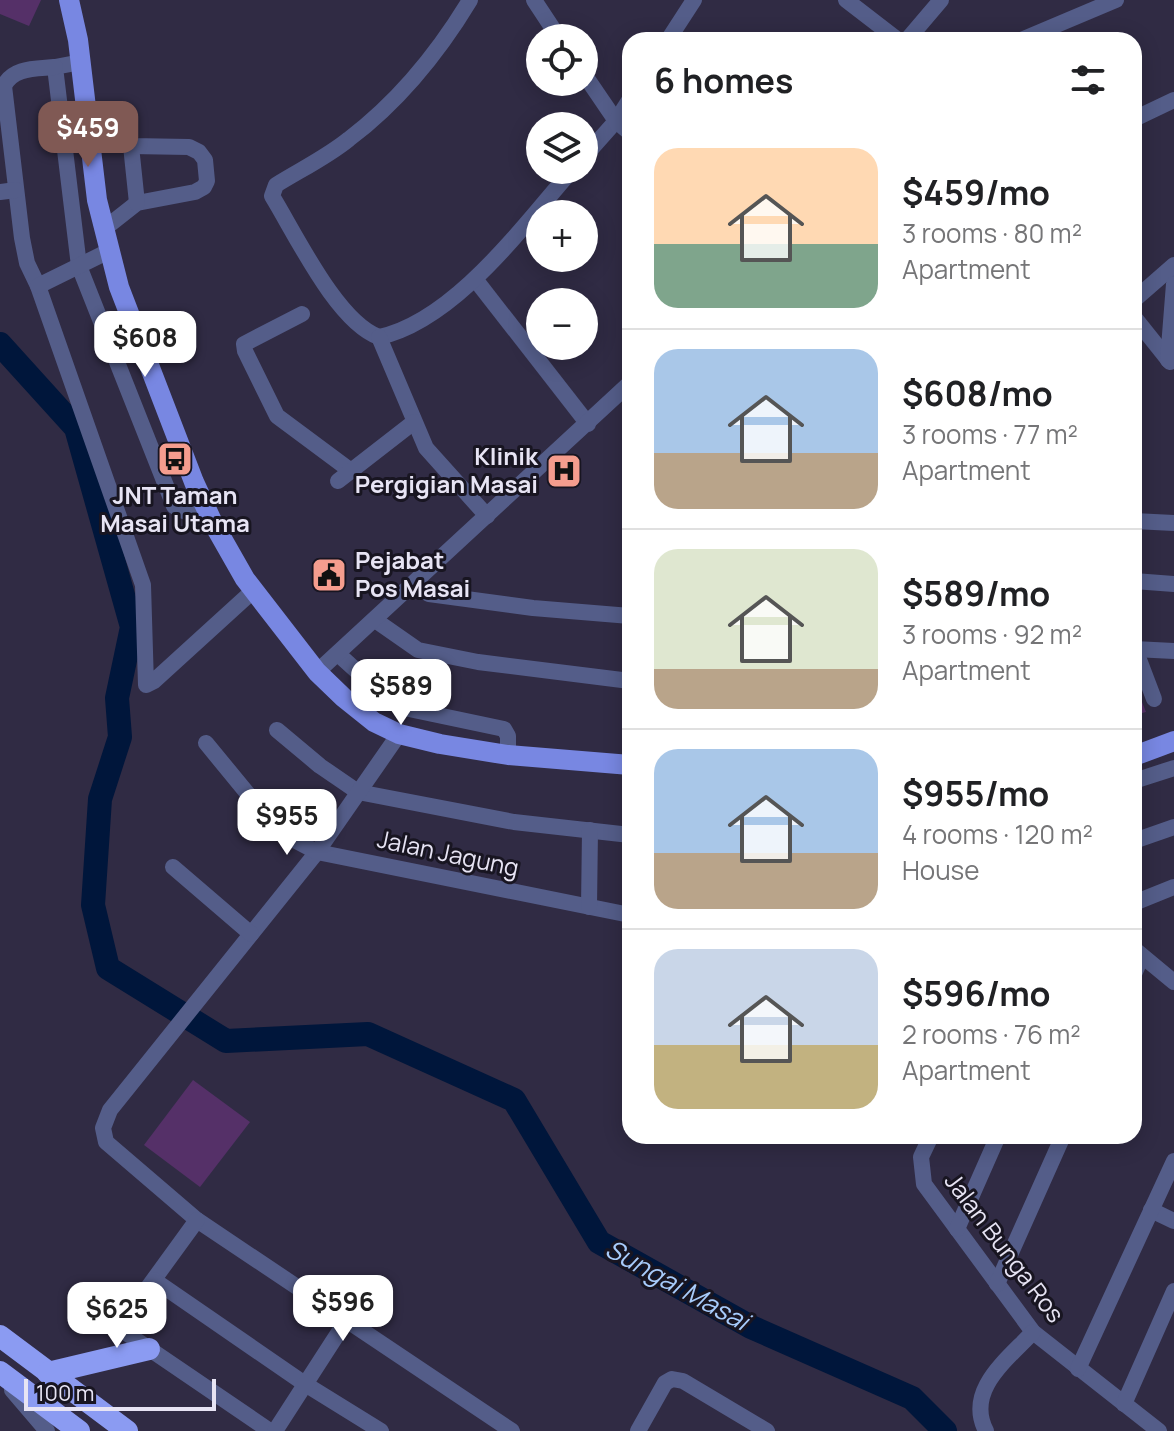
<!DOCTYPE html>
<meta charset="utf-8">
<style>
body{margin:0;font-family:Manrope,sans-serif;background:#f2f2f2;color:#202124;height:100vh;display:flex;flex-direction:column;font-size:30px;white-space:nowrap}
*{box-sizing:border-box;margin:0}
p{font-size:26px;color:#757577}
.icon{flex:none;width:44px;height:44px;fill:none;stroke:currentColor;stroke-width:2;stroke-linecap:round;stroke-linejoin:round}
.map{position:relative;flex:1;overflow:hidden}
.details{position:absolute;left:622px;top:32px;width:520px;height:1112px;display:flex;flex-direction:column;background:#fff;border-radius:24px;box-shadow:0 4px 20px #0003}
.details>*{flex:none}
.controls{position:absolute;left:526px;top:24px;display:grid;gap:16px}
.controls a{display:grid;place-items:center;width:72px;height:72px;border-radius:50%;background:#fff;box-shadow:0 4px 20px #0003;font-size:40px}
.scale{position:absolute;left:24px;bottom:20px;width:192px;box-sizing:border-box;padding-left:8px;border:4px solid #e7e4f4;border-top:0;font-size:22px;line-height:28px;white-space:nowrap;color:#e7e4f4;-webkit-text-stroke:6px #181521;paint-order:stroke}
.price{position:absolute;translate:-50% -68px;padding:0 18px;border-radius:16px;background:#fff;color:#222;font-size:26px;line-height:52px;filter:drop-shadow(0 2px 4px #0008)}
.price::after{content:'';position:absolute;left:50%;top:48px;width:24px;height:18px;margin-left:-12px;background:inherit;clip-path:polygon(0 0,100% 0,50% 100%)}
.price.active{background:#805954;color:#fff}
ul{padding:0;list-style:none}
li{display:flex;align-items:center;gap:24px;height:200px;padding:0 32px}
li+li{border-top:2px solid #e0e0e0}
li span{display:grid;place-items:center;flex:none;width:224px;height:160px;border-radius:24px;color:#555}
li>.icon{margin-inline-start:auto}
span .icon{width:96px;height:96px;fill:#fffc;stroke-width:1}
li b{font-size:34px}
h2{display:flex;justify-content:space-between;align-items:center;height:96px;padding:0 32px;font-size:34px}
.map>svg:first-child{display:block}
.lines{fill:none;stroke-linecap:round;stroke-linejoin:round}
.river{stroke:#00163b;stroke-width:24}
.building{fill:#553068}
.minor{stroke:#545d89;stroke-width:16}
.major{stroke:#7887e2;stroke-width:20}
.highway{stroke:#8b9bf2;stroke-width:22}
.labels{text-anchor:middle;stroke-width:6;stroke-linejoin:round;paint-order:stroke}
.poi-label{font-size:24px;font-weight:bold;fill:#e7e4f4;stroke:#181521;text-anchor:end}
.street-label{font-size:24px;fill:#e7e4f4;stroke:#181521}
.water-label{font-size:26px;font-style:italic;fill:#a7cbfb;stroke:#181521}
</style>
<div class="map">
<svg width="1174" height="1431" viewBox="0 0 1174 1431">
<rect width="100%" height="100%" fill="#302b44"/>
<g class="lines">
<polyline class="river" points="0,344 76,428 132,627 117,698 120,737 100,799 93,905 108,968 226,1041 368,1034 514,1100 599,1242 751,1327 912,1398 945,1431"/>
</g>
<g class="building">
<polygon points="0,0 41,0 29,26 0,14"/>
<polygon points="1134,682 1146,712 1134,715"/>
<polygon points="193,1080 250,1122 200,1187 144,1145"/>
</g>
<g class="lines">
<g class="minor">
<polyline points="534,0 559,38"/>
<polyline points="846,0 898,40"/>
<polyline points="668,40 694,0"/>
<polyline points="907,40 941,0"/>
<polyline points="1021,40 1116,0"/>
<path d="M 81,62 L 55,67 L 79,266 L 174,506 C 186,514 192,514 206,508"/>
<path d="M 55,67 C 36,69 13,67 4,86 L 22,238 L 27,263 L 38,286 L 143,585 L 146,685 L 154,681 L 254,590"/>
<polyline points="584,74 616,121 630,133"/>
<polyline points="1134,119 1174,100"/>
<polyline points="89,132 131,146 189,147 199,152 205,160 207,181 204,187 195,192 137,203 104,229"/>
<polyline points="131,146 137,203"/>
<polyline points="584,157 616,121 630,99"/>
<polyline points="0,192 16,190"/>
<polyline points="475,279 588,424"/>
<polyline points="38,286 109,251"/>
<polyline points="1134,300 1174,265"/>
<polyline points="302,314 244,344 245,351 277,416 351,471"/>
<polyline points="1134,317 1170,362"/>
<path d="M 379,337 C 337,322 296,235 272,196 L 276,185 C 300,170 327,157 349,139 C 399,101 438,53 470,0"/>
<path d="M 379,337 C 454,321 523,226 572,170"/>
<polyline points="379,337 426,448 487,516"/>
<polyline points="1168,360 1174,284"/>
<polyline points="338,481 414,422"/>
<polyline points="1134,521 1174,523"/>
<polyline points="1134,581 1174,584"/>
<polyline points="414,584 429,594 533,608 630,616"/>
<polyline points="375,620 418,650 478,662 630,681"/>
<polyline points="1134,649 1174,651"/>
<polyline points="1135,649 1154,699"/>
<polyline points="338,654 380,692 409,709 504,729 508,736 508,755"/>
<polyline points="317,672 630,383"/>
<polyline points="630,711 630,729"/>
<polyline points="277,730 320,766 358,792 514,822 630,835"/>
<polyline points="399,734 317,852 110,1110 103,1128 106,1142 197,1220 512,1431"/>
<polyline points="206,743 279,832 317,852 630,915"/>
<polyline points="1134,781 1174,768"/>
<polyline points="1134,841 1174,827"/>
<polyline points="173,867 251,934"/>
<polyline points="1134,903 1174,887"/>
<polyline points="589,907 590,830"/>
<polyline points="1134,949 1174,982"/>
<polyline points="1134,974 1142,956"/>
<polyline points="931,1136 921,1157 924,1184 1033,1332 1159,1431"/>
<polyline points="1151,1210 1174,1221"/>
<polyline points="197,1220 128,1315 124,1324 126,1333 270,1431"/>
<polyline points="957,1229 998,1136"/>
<polyline points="154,1280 305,1384 381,1431"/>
<polyline points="997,1284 1063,1136"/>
<polyline points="1078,1369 1174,1161"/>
<polyline points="12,1390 47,1431"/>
<polyline points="1124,1404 1174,1291"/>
<polyline points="275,1431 346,1321"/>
<polyline points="638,1431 665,1383 672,1379 683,1381 767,1431"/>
<path d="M 986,1431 C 965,1390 1007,1360 1033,1332"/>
</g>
<g class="major">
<polyline points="69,0 78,40 97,200 119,287 194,482 212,521 245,579 317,672 344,698 374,722 399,734 440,744 508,755 630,765"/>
<polyline points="1134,756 1174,741"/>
</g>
<g class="highway">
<polyline points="0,1336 127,1431"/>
<polyline points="0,1372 79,1431"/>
<polyline points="48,1373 149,1349"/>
</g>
</g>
<defs>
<symbol id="bus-square" viewBox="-11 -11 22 22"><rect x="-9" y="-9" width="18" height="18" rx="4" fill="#f59d8e" stroke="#181521"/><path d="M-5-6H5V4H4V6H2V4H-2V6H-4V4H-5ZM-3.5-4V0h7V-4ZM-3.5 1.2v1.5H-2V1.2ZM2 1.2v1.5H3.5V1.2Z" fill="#111"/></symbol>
<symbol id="hospital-square" viewBox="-11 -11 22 22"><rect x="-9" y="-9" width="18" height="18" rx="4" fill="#f59d8e" stroke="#181521"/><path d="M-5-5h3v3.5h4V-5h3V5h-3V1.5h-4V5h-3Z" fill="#111"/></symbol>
<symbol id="civic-square" viewBox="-11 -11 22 22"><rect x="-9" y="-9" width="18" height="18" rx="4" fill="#f59d8e" stroke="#181521"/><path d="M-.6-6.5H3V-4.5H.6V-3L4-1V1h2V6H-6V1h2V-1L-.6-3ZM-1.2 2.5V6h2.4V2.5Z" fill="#111"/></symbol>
</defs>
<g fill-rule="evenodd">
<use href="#bus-square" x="155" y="439" width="40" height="40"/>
<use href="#hospital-square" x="544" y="451" width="40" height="40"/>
<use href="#civic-square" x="309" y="555" width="40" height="40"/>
</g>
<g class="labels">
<g class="poi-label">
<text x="538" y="465">Klinik<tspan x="538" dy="28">Pergigian Masai</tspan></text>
<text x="175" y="504" text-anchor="middle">JNT Taman<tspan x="175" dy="28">Masai Utama</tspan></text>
<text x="355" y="569" text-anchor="start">Pejabat<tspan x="355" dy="28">Pos Masai</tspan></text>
</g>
<g class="street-label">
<text transform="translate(448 854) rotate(12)" y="8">Jalan Jagung</text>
<text transform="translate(1004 1248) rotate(53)" y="8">Jalan Bunga Ros</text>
</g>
<g class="water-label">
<text transform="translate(677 1285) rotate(29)" y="9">Sungai Masai</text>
</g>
</g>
</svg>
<div class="controls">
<a><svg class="icon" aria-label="locate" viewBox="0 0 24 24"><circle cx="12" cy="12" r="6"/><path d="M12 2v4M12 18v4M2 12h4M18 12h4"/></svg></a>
<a><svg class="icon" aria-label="layers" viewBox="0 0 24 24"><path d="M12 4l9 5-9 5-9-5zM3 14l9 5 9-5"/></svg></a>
<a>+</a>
<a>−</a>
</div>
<div class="scale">100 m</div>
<b class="price active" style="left:88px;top:169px">$459</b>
<b class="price" style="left:145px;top:379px">$608</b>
<b class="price" style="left:401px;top:727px">$589</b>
<b class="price" style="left:287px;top:857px">$955</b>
<b class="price" style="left:343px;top:1343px">$596</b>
<b class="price" style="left:117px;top:1350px">$625</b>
<section class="details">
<h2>6 homes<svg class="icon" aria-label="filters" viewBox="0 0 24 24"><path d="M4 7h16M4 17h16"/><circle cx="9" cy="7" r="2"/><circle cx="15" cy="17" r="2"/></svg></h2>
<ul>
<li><span style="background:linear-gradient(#ffd9b3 60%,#7fa58c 0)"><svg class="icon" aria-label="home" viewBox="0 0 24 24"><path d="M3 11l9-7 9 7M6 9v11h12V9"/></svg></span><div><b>$459/mo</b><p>3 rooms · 80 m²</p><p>Apartment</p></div></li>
<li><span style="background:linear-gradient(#a9c7e8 65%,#b9a48a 0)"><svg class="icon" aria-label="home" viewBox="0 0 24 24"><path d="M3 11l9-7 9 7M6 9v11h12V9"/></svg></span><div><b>$608/mo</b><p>3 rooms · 77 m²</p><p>Apartment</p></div></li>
<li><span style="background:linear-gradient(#dfe7d0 75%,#b9a48a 0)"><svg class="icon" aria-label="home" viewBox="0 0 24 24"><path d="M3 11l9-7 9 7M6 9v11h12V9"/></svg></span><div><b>$589/mo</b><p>3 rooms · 92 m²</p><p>Apartment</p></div></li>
<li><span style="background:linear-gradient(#a9c7e8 65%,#b9a48a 0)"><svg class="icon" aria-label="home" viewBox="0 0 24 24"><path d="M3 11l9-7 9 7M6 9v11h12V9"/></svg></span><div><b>$955/mo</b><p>4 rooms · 120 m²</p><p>House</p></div></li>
<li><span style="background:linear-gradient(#c9d6e8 60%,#c2b280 0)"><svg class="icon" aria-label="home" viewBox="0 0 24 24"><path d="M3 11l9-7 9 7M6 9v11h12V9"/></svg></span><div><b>$596/mo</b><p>2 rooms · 76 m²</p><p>Apartment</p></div></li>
</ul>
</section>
</div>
